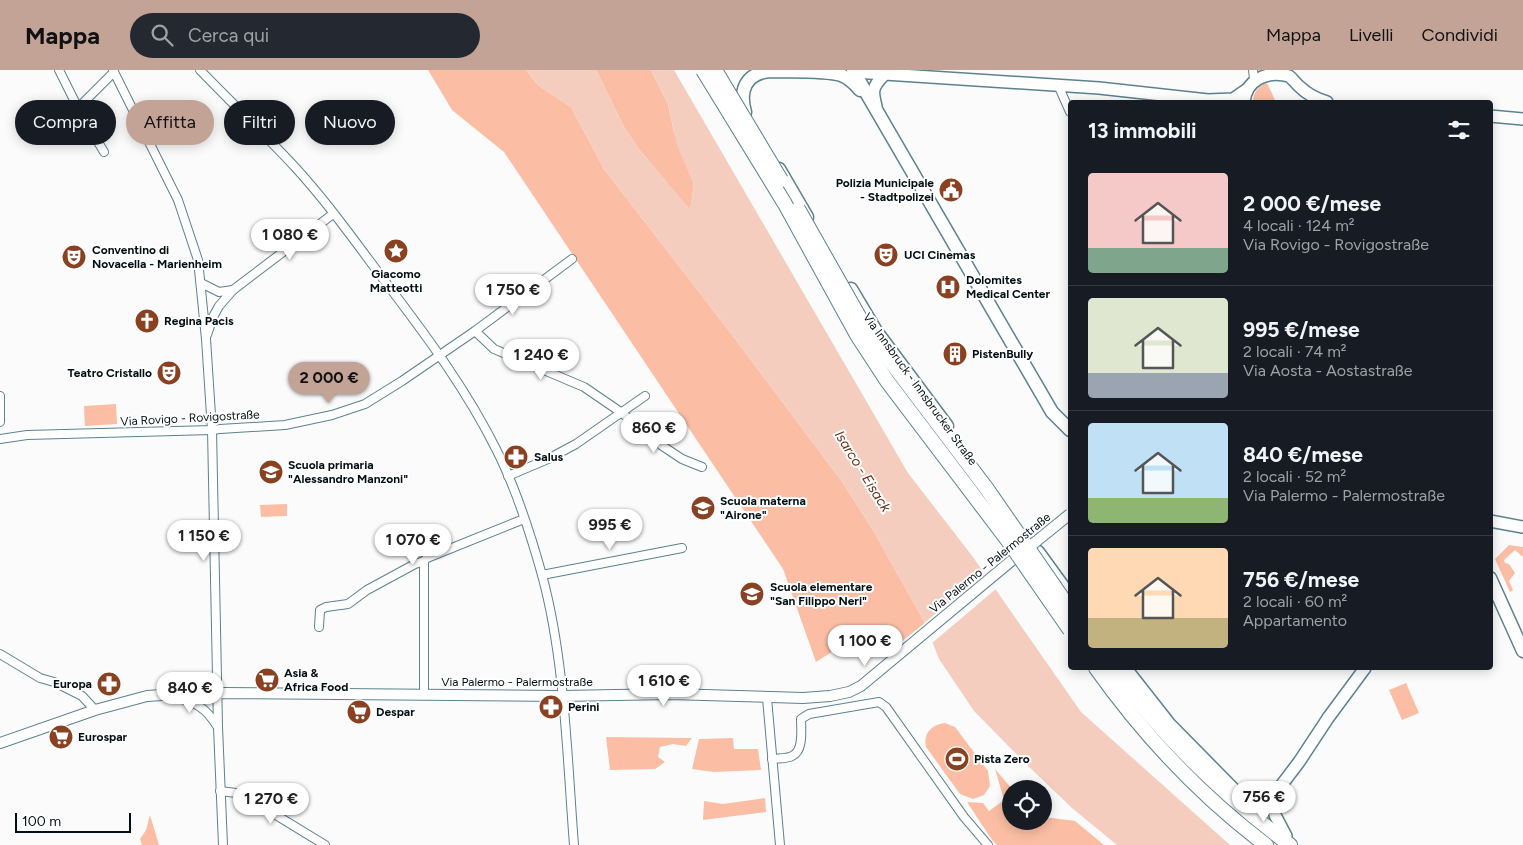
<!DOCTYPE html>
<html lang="it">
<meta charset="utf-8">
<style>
body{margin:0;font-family:Figtree,sans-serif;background:#242831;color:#f1f3f6;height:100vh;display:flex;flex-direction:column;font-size:19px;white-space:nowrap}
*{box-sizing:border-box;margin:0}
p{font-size:16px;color:#9ea1a6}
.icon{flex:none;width:28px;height:28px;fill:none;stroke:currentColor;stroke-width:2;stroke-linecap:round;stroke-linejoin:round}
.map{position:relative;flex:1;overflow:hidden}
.sheet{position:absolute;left:1068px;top:30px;width:425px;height:570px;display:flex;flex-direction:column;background:#171b24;border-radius:5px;box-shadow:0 2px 12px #0003}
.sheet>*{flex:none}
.hud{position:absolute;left:15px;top:30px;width:475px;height:45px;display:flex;gap:10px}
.buttons{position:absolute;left:1002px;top:710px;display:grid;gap:10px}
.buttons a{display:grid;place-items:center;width:50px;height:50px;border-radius:50%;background:#171b24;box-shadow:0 2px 12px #0003;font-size:25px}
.scale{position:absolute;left:15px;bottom:12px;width:116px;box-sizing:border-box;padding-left:5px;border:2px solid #020f13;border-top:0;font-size:14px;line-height:18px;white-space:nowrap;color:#020f13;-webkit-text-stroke:4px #fff;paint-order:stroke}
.price{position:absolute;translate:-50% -42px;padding:0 11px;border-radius:18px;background:#fff;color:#222;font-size:16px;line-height:32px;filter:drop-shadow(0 1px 2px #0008)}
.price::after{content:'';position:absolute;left:50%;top:30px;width:15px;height:11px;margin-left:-8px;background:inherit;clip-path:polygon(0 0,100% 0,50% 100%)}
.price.current{background:#c2a396;color:#111}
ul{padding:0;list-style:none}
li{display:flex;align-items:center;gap:15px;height:125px;padding:0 20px}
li+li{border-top:1px solid #363941}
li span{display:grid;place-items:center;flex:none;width:140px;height:100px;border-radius:5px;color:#555}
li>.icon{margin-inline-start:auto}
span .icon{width:60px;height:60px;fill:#fffc;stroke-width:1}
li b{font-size:21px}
h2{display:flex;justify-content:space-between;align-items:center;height:60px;padding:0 20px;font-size:21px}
.tag{padding:0 18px;border-radius:22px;background:#171b24;box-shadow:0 2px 12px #0003;font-size:18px;line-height:45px}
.tag.current{background:#c2a396;color:#111}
header{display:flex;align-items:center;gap:30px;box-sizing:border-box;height:70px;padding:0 25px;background:#c2a396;color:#111}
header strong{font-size:24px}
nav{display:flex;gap:28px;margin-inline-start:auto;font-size:18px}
.search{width:350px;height:45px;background:#242831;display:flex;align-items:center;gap:12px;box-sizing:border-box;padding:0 18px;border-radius:28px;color:#9ea1a6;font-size:19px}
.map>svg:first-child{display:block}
.green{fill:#fbbea5}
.water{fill:#f4cdbe}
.pier{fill:#fbfbfb}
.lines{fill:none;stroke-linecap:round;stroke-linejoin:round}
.minor-casing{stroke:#5c828e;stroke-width:10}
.tertiary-casing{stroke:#5c828e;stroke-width:12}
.secondary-casing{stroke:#5c828e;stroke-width:14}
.primary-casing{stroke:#5c828e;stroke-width:15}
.motorway-casing{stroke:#5c828e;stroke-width:16}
.minor{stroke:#fff;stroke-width:8}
.tertiary{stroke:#fff;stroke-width:10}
.secondary{stroke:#fff;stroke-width:11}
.primary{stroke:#fff;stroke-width:12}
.motorway{stroke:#fff;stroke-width:14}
.tertiary-bridge-casing{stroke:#5c828e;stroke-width:12;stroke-linecap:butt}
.motorway-bridge-casing{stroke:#5c828e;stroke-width:16;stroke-linecap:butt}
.tertiary-bridge{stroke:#fff;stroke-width:10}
.motorway-bridge{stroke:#fff;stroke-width:14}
.labels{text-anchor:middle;stroke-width:4;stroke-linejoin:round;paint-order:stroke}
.poi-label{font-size:12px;font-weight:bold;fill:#020f13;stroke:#fff;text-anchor:start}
.street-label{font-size:12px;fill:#020f13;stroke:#fff}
.water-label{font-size:14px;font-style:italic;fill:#692f15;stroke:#fff}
</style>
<header>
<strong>Mappa</strong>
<div class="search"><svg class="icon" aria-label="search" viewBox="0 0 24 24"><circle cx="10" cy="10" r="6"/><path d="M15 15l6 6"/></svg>Cerca qui</div>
<nav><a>Mappa</a><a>Livelli</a><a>Condividi</a></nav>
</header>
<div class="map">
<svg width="1523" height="775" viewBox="0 0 1523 775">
<rect width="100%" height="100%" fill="#fbfbfb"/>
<g class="green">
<polygon points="428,0 526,0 538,15 571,37 604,99 733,266 843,413 873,460 925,553 888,582 866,560 816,592 783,499 504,82 452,40"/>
<polygon points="596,0 651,0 668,34 674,62 694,115 690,140 638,78 624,57"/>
<path d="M 1267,13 L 1276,32 L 1253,32 C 1253,23 1258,16 1267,13 Z"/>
<polygon points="116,334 117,354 85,356 84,336"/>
<polygon points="287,434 287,446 261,447 260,435"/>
<polygon points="1509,475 1523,477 1523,487 1515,480 1504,490 1505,493 1509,494 1515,503 1509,511 1513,520 1510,522 1495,489"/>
<polygon points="1406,613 1419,643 1402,650 1389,620"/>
<path d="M 945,653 L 955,657 L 988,701 L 990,716 L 984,725 L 973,729 L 960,724 L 926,677 C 923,663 931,655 945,653 Z"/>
<polygon points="606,667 692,668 686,676 673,674 660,677 658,687 665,692 655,699 610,700"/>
<polygon points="733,668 734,679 758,679 761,700 714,702 692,699 699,669"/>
<polygon points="995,699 1012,719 1011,751 1044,751 1044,747 1075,751 1104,775 997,775 992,770 967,732 983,733 989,741 1004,730"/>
<polygon points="765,728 766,742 703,750 704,731 723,734"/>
<polygon points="150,745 159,775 142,775 140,769 146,760"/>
</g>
<polygon class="water" points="526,0 596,0 624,57 638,78 690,139 694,115 677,75 668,34 651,0 674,0 908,403 973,487 1081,642 1230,775 1117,775 1072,738 1025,693 974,641 939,589 925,553 873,460 843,413 733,266 604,99 571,37 538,15"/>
<polygon class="pier" points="986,502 997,518 931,574 923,554"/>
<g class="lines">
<defs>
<g id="minor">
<polyline points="59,0 78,38 104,82"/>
<polyline points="113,0 178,130 198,190 206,269 212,360 218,657 223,775"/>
<path d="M 200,0 C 231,32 263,63 294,96 C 330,135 361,180 393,222 C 431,272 468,323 496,379 C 516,418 530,462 542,505 C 565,589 567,687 574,775"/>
<polyline points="1253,0 1254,9"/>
<polyline points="1058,15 1070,42"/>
<polyline points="78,38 114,2"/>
<polyline points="201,213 219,222 233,220"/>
<polyline points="475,261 494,279 584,317 622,343 661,375 682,389 702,397"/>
<polyline points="207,265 213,247 219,236 233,220 333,144"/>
<polyline points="0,326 0,352"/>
<polyline points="0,369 27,365 212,360 220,359 285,355 332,345 365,334 402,311 475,261 572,189"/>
<polyline points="508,406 548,389 576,374 645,326"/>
<polyline points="542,505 682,478"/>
<polyline points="319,557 320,540 326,537 348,534 367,520 415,494 424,491"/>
<polyline points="0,584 40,608 54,612 82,626 95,640"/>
<polyline points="424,624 424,491 427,488 524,449"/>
<path d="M 173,626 C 195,633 205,636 217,656"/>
<polyline points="767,628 780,775"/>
<path d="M 772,689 C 778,688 787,689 792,686 C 804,681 801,659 801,649 L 809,644 L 879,632 L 886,637 L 964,747 L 988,775"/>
<polyline points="220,721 236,723 248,728 325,775"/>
</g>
<polyline id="tertiary" points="0,673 95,640 147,626 162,625 223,623 562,626 670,624 803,628 830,626 849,622 861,616 1022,482"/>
<g id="secondary">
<polyline points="854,2 1099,18 1208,30 1233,29 1246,20"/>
<path d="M 1244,32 C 1246,10 1267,0 1289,6 C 1293,9 1296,14 1300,17 C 1308,25 1317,29 1327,32"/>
<path d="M 876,36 C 872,21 872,17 884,5"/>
<polyline points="1490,46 1523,49"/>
<polyline points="1490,451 1523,457"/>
<polyline points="1286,766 1275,745 1273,730 1277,721 1299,692 1328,648 1365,598"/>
</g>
<g id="primary">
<polyline points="853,0 1052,342 1070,360"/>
<path d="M 745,42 C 739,21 745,4 769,1 C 788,2 824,0 841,5 C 849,8 855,14 860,20"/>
<polyline points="779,99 807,147"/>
<polyline points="851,219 876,261 947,356"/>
<polyline points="1038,482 1070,526"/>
<polyline points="1490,508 1523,581"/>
<polyline points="1125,598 1169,654 1236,722"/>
</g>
<g id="motorway">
<path d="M 1096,598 C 1143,664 1201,726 1266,775"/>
<path d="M 1112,598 C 1162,665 1223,725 1290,775"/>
</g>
</defs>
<use href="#minor" class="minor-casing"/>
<use href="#tertiary" class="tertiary-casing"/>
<use href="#secondary" class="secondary-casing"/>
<use href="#primary" class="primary-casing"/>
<use href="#motorway" class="motorway-casing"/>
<use href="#minor" class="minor"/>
<use href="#tertiary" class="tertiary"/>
<use href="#secondary" class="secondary"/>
<use href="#primary" class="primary"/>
<use href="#motorway" class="motorway"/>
<defs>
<polyline id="tertiary-bridge" points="1023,482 1070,444"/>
<g id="motorway-bridge">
<polyline points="703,0 785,134 857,265 887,311 1009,472 1070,560"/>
<polyline points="715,0 781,110"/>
<polyline points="798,139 866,259 987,419 1070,539"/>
</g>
</defs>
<use href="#tertiary-bridge" class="tertiary-bridge-casing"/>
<use href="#motorway-bridge" class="motorway-bridge-casing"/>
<use href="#tertiary-bridge" class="tertiary-bridge"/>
<use href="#motorway-bridge" class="motorway-bridge"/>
</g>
<defs>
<symbol id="civic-disc" viewBox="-11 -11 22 22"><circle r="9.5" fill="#894121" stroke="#fff"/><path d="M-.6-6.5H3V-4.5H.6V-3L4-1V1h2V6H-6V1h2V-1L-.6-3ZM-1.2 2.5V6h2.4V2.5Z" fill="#fff"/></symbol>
<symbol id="sight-disc" viewBox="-11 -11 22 22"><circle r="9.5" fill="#894121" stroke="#fff"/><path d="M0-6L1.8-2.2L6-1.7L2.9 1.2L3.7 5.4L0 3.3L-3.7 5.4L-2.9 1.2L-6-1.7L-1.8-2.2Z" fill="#fff"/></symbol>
<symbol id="theatre-disc" viewBox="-11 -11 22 22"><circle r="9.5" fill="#894121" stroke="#fff"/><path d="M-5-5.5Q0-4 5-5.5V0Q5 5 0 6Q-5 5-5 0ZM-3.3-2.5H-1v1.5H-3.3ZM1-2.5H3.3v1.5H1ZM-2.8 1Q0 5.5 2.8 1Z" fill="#fff"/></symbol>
<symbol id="hospital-disc" viewBox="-11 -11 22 22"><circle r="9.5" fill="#894121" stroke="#fff"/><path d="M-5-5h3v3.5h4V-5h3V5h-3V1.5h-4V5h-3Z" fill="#fff"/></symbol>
<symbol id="church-disc" viewBox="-11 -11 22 22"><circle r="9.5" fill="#894121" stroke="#fff"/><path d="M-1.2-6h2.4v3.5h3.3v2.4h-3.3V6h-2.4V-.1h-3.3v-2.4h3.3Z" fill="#fff"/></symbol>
<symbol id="building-disc" viewBox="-11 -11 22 22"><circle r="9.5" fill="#894121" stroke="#fff"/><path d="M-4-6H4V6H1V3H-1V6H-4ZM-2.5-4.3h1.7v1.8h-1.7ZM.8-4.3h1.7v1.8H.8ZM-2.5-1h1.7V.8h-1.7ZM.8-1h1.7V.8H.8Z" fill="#fff"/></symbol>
<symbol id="pharmacy-disc" viewBox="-11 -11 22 22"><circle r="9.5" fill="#894121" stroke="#fff"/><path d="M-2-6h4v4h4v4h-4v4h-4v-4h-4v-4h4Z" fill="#fff"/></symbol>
<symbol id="school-disc" viewBox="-11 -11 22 22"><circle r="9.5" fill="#894121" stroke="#fff"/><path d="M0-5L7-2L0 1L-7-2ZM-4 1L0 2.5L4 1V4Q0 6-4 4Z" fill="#fff"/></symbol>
<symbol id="supermarket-disc" viewBox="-11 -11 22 22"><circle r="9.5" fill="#894121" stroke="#fff"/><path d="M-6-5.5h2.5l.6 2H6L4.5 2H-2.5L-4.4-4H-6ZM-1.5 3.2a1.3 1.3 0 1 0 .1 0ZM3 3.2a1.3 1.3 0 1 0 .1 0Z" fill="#fff"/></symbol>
<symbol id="stadium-disc" viewBox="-11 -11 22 22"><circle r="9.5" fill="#894121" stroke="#fff"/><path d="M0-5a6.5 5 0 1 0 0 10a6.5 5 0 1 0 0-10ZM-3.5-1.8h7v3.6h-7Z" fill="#fff"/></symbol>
</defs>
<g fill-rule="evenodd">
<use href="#civic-disc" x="937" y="106" width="28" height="28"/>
<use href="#sight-disc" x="382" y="167" width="28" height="28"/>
<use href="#theatre-disc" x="872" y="171" width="28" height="28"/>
<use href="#theatre-disc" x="60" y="173" width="28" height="28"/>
<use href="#hospital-disc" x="934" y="203" width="28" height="28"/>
<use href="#church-disc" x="133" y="237" width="28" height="28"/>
<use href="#building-disc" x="941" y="270" width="28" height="28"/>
<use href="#theatre-disc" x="155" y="289" width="28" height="28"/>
<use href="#pharmacy-disc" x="502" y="373" width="28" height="28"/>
<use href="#school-disc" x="257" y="388" width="28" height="28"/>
<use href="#school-disc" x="689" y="424" width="28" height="28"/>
<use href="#school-disc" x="738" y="510" width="28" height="28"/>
<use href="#supermarket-disc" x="253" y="596" width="28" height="28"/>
<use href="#pharmacy-disc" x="95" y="600" width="28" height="28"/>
<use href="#pharmacy-disc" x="537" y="623" width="28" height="28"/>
<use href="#supermarket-disc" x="345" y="628" width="28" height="28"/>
<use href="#supermarket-disc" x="47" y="653" width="28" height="28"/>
<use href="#stadium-disc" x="943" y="675" width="28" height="28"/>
</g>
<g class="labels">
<g class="poi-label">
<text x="934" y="117" text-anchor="end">Polizia Municipale<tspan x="934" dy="14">- Stadtpolizei</tspan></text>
<text x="92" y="184">Conventino di<tspan x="92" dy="14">Novacella - Marienheim</tspan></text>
<text x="904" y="189">UCI Cinemas</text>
<text x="396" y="208" text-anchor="middle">Giacomo<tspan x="396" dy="14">Matteotti</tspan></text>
<text x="966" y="214">Dolomites<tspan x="966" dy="14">Medical Center</tspan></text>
<text x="164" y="255">Regina Pacis</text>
<text x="972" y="288">PistenBully</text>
<text x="152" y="307" text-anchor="end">Teatro Cristallo</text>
<text x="534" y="391">Salus</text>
<text x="288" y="399">Scuola primaria<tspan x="288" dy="14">"Alessandro Manzoni"</tspan></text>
<text x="720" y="435">Scuola materna<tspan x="720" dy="14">"Airone"</tspan></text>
<text x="770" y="521">Scuola elementare<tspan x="770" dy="14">"San Filippo Neri"</tspan></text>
<text x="284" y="607">Asia &amp;<tspan x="284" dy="14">Africa Food</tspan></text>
<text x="92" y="618" text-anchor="end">Europa</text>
<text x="568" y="641">Perini</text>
<text x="376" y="646">Despar</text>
<text x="78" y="671">Eurospar</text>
<text x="974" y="693">Pista Zero</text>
</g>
<g class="street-label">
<text transform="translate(920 319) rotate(54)" y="4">Via Innsbruck - Innsbrucker Straße</text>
<text transform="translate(190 348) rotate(-3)" y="4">Via Rovigo - Rovigostraße</text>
<text transform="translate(990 493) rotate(-39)" y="4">Via Palermo - Palermostraße</text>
<text x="517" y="616">Via Palermo - Palermostraße</text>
</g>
<g class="water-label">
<text transform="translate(863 401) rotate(58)" y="5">Isarco - Eisack</text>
</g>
</g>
</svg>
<div class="buttons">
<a><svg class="icon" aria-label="locate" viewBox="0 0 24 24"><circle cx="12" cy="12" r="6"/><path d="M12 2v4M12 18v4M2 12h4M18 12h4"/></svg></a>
</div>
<div class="scale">100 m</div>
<b class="price" style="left:290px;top:191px">1 080 €</b>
<b class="price" style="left:513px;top:246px">1 750 €</b>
<b class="price" style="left:541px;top:311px">1 240 €</b>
<b class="price current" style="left:329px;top:334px">2 000 €</b>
<b class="price" style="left:654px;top:384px">860 €</b>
<b class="price" style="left:610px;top:481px">995 €</b>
<b class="price" style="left:204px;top:492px">1 150 €</b>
<b class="price" style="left:413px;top:496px">1 070 €</b>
<b class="price" style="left:865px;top:597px">1 100 €</b>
<b class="price" style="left:664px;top:637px">1 610 €</b>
<b class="price" style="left:190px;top:644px">840 €</b>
<b class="price" style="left:1264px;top:753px">756 €</b>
<b class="price" style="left:271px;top:755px">1 270 €</b>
<div class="hud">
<a class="tag">Compra</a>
<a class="tag current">Affitta</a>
<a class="tag">Filtri</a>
<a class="tag">Nuovo</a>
</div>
<section class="sheet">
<h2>13 immobili<svg class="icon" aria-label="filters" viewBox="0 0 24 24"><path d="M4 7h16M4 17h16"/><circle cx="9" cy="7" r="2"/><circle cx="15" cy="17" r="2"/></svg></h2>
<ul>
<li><span style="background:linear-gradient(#f6c9c9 75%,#7fa58c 0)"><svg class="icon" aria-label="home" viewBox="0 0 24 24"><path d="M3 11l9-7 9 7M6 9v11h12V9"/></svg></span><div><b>2 000 €/mese</b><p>4 locali · 124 m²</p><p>Via Rovigo - Rovigostraße</p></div></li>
<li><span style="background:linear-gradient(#dfe7d0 75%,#9aa5b1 0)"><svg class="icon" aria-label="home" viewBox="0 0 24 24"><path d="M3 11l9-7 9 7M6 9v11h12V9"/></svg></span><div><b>995 €/mese</b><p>2 locali · 74 m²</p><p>Via Aosta - Aostastraße</p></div></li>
<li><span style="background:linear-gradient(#bfe0f5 75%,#8fb573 0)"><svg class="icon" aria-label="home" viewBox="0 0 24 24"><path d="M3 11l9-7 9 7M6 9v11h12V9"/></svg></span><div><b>840 €/mese</b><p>2 locali · 52 m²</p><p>Via Palermo - Palermostraße</p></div></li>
<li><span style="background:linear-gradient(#ffd9b3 70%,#c2b280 0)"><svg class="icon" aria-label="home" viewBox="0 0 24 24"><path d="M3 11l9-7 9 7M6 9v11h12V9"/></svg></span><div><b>756 €/mese</b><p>2 locali · 60 m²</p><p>Appartamento</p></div></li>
</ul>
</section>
</div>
